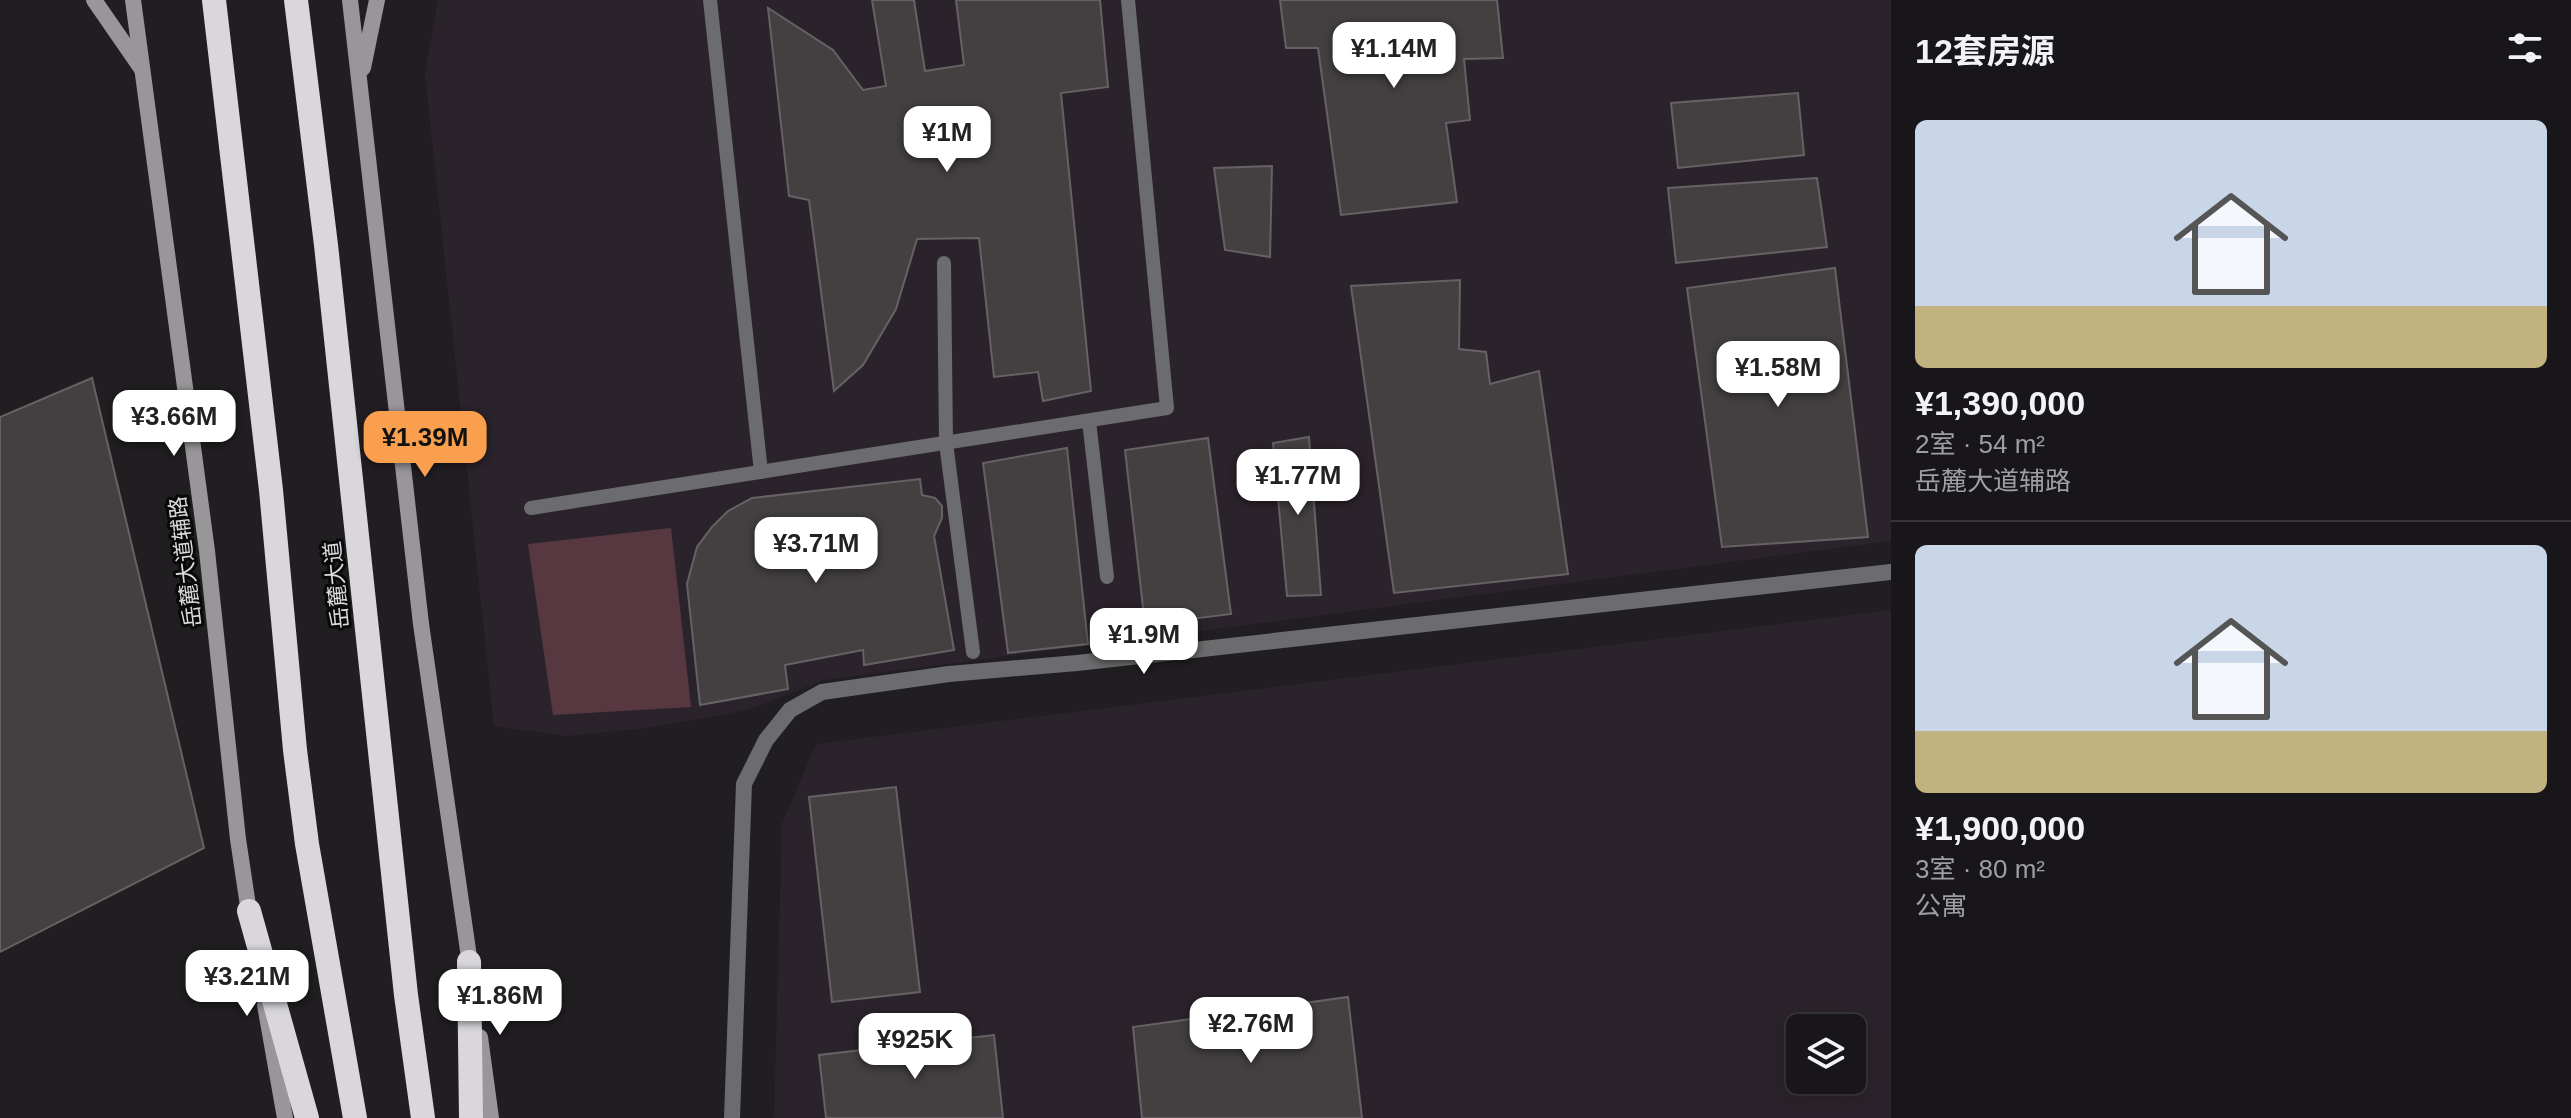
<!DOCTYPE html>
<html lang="zh">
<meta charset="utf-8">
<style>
body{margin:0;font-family:Arial,"Noto Sans SC",sans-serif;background:#262326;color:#f1f3f6;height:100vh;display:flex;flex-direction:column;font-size:30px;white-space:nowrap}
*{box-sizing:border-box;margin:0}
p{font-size:26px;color:#9f9fa2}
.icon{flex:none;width:44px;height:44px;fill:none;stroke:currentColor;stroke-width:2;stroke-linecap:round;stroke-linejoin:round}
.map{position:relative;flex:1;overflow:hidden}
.details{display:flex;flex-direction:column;background:#191619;width:680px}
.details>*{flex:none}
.tools{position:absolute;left:1786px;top:1014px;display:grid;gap:16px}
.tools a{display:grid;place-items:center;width:80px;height:80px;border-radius:12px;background:#191619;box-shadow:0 4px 20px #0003,0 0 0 2px #373538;font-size:40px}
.price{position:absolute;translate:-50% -68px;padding:0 18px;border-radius:16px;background:#fff;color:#222;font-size:26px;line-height:52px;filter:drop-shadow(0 2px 4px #0008)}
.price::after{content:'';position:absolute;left:50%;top:48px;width:24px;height:18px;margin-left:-12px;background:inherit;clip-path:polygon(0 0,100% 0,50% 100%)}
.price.selected{background:#fa9f4e;color:#111}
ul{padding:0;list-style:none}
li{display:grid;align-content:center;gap:16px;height:424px;padding:0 24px}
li+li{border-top:2px solid #373538}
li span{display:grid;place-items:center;height:248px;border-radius:12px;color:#555}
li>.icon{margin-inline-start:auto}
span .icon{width:144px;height:144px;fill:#fffc;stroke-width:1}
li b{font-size:34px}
h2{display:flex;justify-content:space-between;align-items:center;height:96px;padding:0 24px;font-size:34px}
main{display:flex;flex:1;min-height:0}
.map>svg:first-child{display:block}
.built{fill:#2b232b;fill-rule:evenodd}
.green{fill:#573840}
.building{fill:#444042;stroke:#666164;stroke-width:2}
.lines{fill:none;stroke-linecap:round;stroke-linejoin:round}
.lane{stroke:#6c6b6d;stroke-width:14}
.street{stroke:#6c6b6d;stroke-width:16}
.secondary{stroke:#989699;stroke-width:16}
.highway{stroke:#d9d7dc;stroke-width:24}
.labels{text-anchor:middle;stroke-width:6;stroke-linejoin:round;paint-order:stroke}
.street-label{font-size:22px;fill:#dcdadc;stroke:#0a090a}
</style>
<main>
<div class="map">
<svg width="1891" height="1118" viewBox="0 0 1891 1118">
<rect width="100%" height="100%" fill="#211e21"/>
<g class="built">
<polygon points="438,0 1891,0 1891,541 824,680 748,710 647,728 567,736 494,726 425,73"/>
<path d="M 1891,610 L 1891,1118 L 774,1118 L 782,824 L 816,744 ZM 1800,1028 L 1852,1028 L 1852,1080 L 1800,1080 Z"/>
</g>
<polygon class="green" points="671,528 691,707 553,715 528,544"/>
<g class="building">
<polygon points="872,0 914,0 925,71 964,65 956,0 1100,0 1108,87 1061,93 1091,391 1043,401 1038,372 994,377 979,238 917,239 896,309 863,365 834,391 809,200 789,196 768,8 833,50 863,90 886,86"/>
<polygon points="1280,0 1497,0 1503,58 1464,59 1470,120 1446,123 1457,202 1341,215 1318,48 1286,48"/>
<polygon points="1798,93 1804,155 1678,168 1671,103"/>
<polygon points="1272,166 1270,257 1225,250 1214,168"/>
<polygon points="1817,178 1827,247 1676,263 1668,188"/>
<polygon points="1835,268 1868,537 1722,547 1687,288"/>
<polygon points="1460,280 1459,349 1486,352 1490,384 1539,371 1568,574 1394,593 1351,286"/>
<polygon points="92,378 204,848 0,952 0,417"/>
<polygon points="1309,437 1321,595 1287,596 1273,443"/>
<polygon points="1208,438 1231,614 1145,625 1125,450"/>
<polygon points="1067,448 1088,644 1008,653 983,463"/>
<polygon points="920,479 922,495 935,498 942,506 942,518 934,536 954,650 864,665 863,650 785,665 788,689 700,705 687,584 697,547 712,527 728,511 752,498"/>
<polygon points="896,787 920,992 832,1002 809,797"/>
<polygon points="1348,997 1362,1118 1142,1118 1133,1027"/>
<polygon points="994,1035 1003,1118 826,1118 819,1055"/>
</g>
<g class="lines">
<g class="lane">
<polyline points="710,0 761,472"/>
<polyline points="944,263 946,443 973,652"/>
<polyline points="1089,421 1107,577"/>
<polyline points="531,508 1167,408 1128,0"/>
</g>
<polyline class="street" points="732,1118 744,784 766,740 790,710 822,692 949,674 1077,663 1891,572"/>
<g class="secondary">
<polyline points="94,0 141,68"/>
<polyline points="133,0 207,551 238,839 250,919"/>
<polyline points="350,0 421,624 471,971"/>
<polyline points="363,68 377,0"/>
<polyline points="265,1005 285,1118"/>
<polyline points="480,1037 491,1118"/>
</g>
<g class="highway">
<polyline points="214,0 271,490 295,750 307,844 355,1118"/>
<polyline points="296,0 326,245 406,995 423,1118"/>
<polyline points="249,911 307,1118"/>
<polyline points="469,962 471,1118"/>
</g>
</g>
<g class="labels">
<g class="street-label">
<text transform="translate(185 562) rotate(-97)" y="8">岳麓大道辅路</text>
<text transform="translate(336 585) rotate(-96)" y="8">岳麓大道</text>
</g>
</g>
</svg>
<div class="tools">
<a><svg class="icon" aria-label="layers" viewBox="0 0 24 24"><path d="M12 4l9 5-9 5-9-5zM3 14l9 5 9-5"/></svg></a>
</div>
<b class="price" style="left:1394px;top:90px">¥1.14M</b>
<b class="price" style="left:947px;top:174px">¥1M</b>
<b class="price" style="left:1778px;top:409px">¥1.58M</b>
<b class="price" style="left:174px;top:458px">¥3.66M</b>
<b class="price selected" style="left:425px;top:479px">¥1.39M</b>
<b class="price" style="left:1298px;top:517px">¥1.77M</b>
<b class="price" style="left:816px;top:585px">¥3.71M</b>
<b class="price" style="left:1144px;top:676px">¥1.9M</b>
<b class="price" style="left:247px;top:1018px">¥3.21M</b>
<b class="price" style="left:500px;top:1037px">¥1.86M</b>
<b class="price" style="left:1251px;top:1065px">¥2.76M</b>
<b class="price" style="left:915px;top:1081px">¥925K</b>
</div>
<section class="details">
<h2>12套房源<svg class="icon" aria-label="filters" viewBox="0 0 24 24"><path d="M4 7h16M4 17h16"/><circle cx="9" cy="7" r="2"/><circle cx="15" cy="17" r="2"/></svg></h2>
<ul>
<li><span style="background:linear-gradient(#c9d6e8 75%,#c2b280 0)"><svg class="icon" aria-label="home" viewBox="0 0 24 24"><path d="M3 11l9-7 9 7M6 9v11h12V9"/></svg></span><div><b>¥1,390,000</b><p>2室 · 54 m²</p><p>岳麓大道辅路</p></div></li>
<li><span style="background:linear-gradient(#c9d6e8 75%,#c2b280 0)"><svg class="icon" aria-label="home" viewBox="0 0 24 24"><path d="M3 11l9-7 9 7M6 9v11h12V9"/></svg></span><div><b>¥1,900,000</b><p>3室 · 80 m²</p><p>公寓</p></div></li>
</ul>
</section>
</main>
